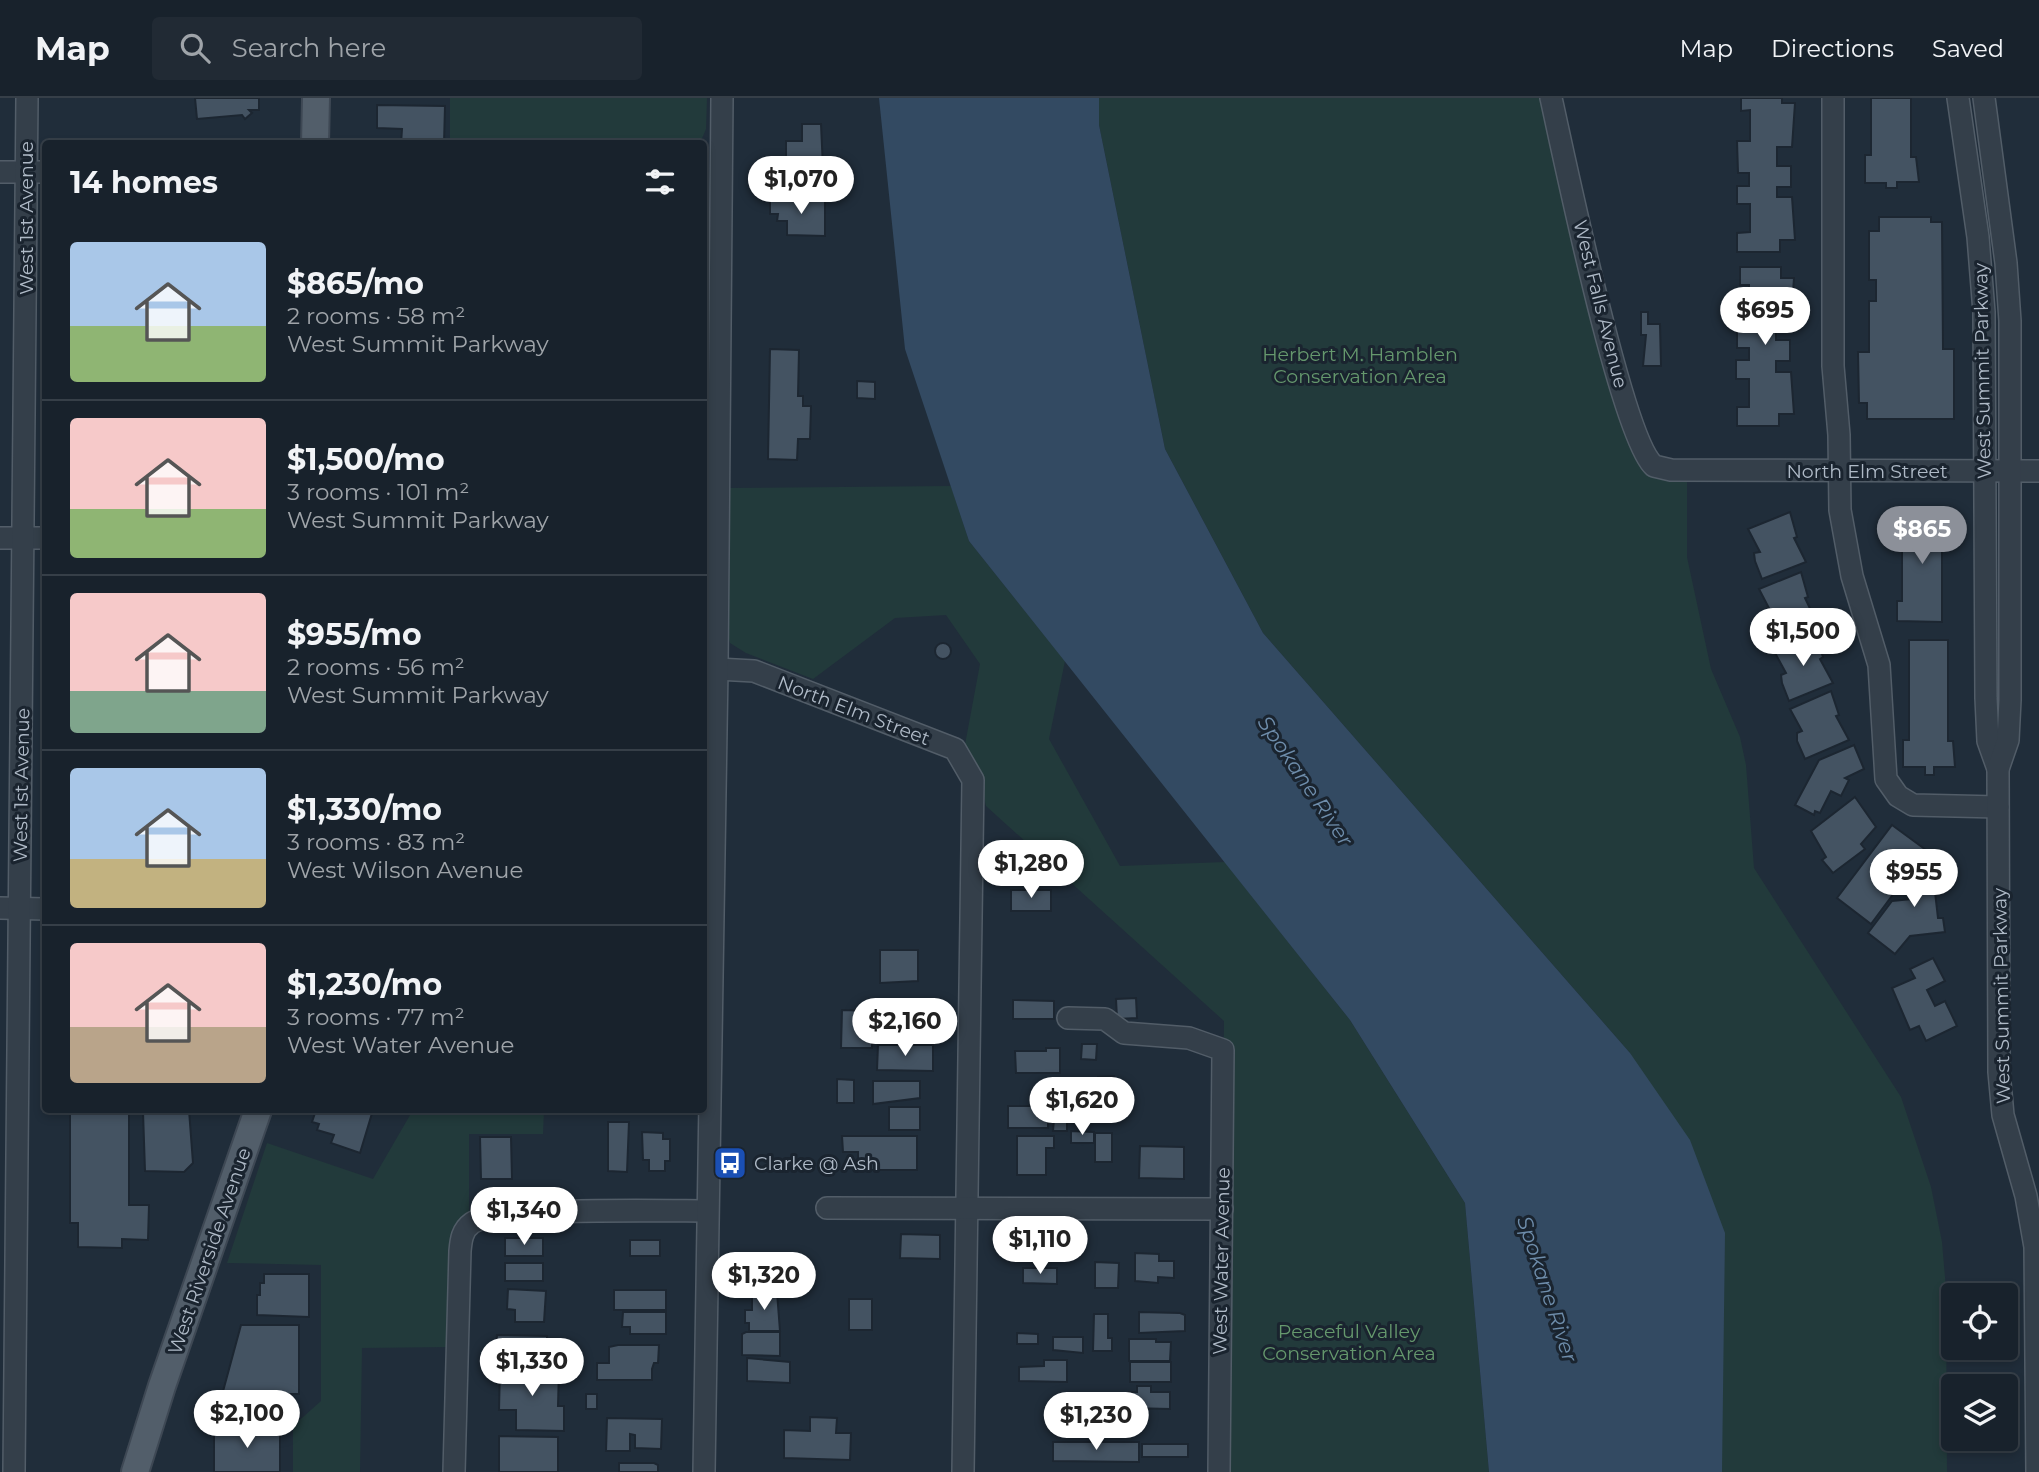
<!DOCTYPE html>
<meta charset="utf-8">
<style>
body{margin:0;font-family:Montserrat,sans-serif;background:#212a34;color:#f1f3f6;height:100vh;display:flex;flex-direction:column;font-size:26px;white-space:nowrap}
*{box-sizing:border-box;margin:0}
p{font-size:23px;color:#9fa4a9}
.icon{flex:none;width:38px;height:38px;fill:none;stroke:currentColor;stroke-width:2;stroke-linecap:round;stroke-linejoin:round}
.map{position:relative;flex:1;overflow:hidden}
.panel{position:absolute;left:42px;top:42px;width:665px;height:973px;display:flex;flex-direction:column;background:#18222c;border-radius:7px;box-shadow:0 4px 10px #0003,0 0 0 2px #363f48}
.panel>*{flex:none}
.buttons{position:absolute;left:1941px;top:1185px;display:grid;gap:14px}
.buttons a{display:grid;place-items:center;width:77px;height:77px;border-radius:7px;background:#18222c;box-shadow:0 4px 10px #0003,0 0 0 2px #363f48;font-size:35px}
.price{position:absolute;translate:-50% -60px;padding:0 16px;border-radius:24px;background:#fff;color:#222;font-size:23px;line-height:46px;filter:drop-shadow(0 2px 4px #0008)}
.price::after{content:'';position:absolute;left:50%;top:42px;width:21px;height:16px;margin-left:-10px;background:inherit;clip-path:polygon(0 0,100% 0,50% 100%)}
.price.active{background:#8c9099;color:#fff}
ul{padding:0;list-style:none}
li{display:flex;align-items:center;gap:21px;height:175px;padding:0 28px}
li+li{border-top:2px solid #363f48}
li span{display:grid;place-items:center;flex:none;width:196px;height:140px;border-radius:7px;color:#555}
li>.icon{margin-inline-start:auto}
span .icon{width:84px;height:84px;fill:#fffc;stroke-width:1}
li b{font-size:30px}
h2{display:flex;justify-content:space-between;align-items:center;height:84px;padding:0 28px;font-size:30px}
header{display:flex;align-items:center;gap:42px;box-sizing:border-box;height:98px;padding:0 35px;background:#18222c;border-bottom:2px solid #363f48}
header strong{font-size:33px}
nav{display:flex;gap:38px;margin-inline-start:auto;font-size:24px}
.search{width:490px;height:63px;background:#212a34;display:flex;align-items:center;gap:18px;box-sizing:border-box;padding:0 24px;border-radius:7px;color:#9fa4a9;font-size:26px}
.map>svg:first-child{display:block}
.green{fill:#223a3b}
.water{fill:#334a62}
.building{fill:#445362;stroke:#1c2631;stroke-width:2}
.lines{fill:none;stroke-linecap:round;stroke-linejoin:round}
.minor-casing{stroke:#525d68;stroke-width:24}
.major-casing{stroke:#3e4854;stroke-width:30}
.minor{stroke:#343f4a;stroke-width:21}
.major{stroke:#525e6a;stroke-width:26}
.labels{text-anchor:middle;stroke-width:6;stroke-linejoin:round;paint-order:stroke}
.street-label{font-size:19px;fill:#afbac7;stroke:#1a242f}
.park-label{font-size:19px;fill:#65986d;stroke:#1a242f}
.poi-label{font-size:19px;fill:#afbac7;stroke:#1a242f;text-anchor:start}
.water-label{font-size:21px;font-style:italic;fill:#6e8dab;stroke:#1a242f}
</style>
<header>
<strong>Map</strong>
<div class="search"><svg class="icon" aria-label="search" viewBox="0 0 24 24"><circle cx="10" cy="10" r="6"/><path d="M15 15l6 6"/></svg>Search here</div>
<nav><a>Map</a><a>Directions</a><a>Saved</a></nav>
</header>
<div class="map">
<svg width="2039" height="1374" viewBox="0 0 2039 1374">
<rect width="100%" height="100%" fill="#202d3a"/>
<g class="green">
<polygon points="450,0 707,0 706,31 700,45 450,45"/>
<polygon points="1099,0 1544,0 1631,347 1640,368 1657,381 1687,382 1687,459 1711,571 1740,639 1746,667 1754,770 1901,999 1931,1089 1942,1144 1946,1191 1947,1374 1722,1374 1722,1315 1630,955 1263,535 1165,351 1099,27"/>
<polygon points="951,388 969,443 1065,563 1049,641 1120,768 1225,764 1350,922 1465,1105 1489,1374 1219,1374 1224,923 986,708 980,681 964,652 980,566 946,517 895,520 813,581 746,555 730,545 725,527 726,390"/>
<polygon points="413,1012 544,1012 543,1036 469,1036 469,1113 451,1133 450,1249 362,1250 360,1374 293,1374 293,1328 321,1303 321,1167 227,1165 267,1045 373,1081"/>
</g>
<polygon class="water" points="879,0 1099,0 1099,27 1165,351 1263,535 1630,955 1690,1042 1725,1135 1722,1374 1489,1374 1465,1105 1350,922 969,443 905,251"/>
<g class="building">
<polygon points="195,0 259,0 259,12 249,12 252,15 245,21 242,17 197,21"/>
<polygon points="1741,0 1782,0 1782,5 1795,5 1792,49 1777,49 1777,68 1791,68 1791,89 1777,89 1777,99 1792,99 1795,142 1780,142 1780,154 1737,154 1737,135 1750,134 1750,106 1737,106 1737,88 1749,88 1749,75 1738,75 1737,43 1750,43 1750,12 1741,13"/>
<polygon points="1871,0 1911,0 1911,59 1916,59 1919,84 1897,84 1897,90 1886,90 1886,85 1865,85 1865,57 1871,57"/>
<polygon points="377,7 445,8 444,46 401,46 402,31 377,30"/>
<polygon points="802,26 821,26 823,70 786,70 786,43 802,43"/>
<polygon points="770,102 825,103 825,138 787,137 787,123 777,123 778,116 770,116"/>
<polygon points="1879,119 1931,119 1931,124 1942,124 1943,251 1954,251 1954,321 1867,321 1867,305 1859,305 1858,254 1869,254 1869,203 1876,203 1876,182 1869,182 1869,133 1879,133"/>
<polygon points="1740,169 1781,169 1781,180 1794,180 1791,223 1776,223 1776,242 1790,242 1790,263 1776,263 1776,274 1791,274 1794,316 1779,316 1779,328 1737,328 1737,309 1749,309 1749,281 1736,281 1736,262 1749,262 1749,250 1737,250 1737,217 1749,217 1749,187 1740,187"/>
<polygon points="1641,214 1648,214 1648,226 1660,226 1661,268 1643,268 1646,237 1641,237"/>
<polygon points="770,251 799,252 798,298 803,298 803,308 811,308 810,341 798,341 797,362 768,361"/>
<polygon points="857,283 875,284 875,301 857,300"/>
<polygon points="1919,412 1928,412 1928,418 1950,415 1948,444 1942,444 1942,524 1897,523 1897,503 1902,503 1902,442 1896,442 1896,417 1919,417"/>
<polygon points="1790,414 1797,439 1794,440 1806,464 1762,481 1755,463 1754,455 1760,454 1748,431"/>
<polygon points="1801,474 1808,499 1805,500 1817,525 1773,542 1766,524 1766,516 1771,514 1759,491"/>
<polygon points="1815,535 1823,559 1820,561 1833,585 1789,603 1782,585 1781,577 1786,575 1774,553"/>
<polygon points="1909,542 1948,542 1948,643 1953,643 1955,669 1934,669 1934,677 1925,677 1925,669 1903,669 1903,642 1909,642"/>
<circle cx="943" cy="553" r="8"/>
<polygon points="1831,593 1839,617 1836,618 1849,642 1805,661 1797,643 1797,635 1802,633 1790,611"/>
<polygon points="1854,647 1864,671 1845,680 1849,682 1841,698 1831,693 1820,715 1815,713 1814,717 1795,707 1819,662"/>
<polygon points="1855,699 1876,729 1861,746 1865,751 1833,775 1822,762 1826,759 1811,733"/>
<polygon points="1892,727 1926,752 1871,826 1837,800"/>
<polygon points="1932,755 1952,771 1935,794 1938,820 1943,820 1945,834 1910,838 1895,856 1868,835 1892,803 1911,801 1910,785"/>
<rect x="1011" y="792" width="40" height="21"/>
<polygon points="880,852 918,852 918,883 880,885"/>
<polygon points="1933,860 1945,883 1927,892 1935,908 1945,903 1957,928 1926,943 1919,928 1910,932 1892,890 1915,880 1910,871"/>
<polygon points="1136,900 1137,920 1117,921 1116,901"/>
<polygon points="1013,902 1054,903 1054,921 1013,921"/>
<polygon points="842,912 872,913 872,950 841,950"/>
<polygon points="1082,946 1097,946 1096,962 1081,961"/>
<polygon points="878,947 933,947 933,973 877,972"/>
<polygon points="1046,950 1060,950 1060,975 1016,975 1015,953 1046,953"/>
<polygon points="1114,978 1115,992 1098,993 1098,979"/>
<polygon points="837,981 854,982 854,1005 837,1005"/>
<polygon points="873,983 920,983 920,1000 873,1006"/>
<rect x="1008" y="1008" width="40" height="22"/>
<rect x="889" y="1009" width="31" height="23"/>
<polygon points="70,1012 129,1012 129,1107 149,1107 148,1142 122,1141 122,1150 78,1149 78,1125 70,1125"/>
<polygon points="155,1012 189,1012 193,1065 184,1074 145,1073 143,1014 155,1014"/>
<polygon points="316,1012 373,1012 360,1055 331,1045 334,1037 317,1032 319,1026 312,1024"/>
<polygon points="1054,1021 1067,1021 1067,1033 1053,1033"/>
<polygon points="608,1024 629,1024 627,1074 608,1073"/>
<polygon points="1071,1033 1094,1034 1094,1045 1071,1045"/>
<polygon points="642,1034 663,1035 663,1041 670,1041 670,1063 665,1063 665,1073 649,1073 649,1062 643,1062"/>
<rect x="1095" y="1035" width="17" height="29"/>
<polygon points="842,1038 917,1038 917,1072 858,1072 858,1054 843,1054"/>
<polygon points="1017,1038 1054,1038 1054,1050 1046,1050 1046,1077 1017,1077"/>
<polygon points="480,1039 511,1039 512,1081 481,1081"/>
<polygon points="1140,1048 1184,1049 1184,1081 1139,1080"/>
<polygon points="901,1136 940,1137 940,1161 900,1160"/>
<polygon points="1038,1138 1053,1138 1052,1159 1031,1158 1031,1140"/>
<rect x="505" y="1140" width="38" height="18"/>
<rect x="630" y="1142" width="30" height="16"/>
<polygon points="1135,1155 1159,1156 1159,1163 1174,1163 1174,1180 1158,1179 1158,1185 1135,1183"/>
<polygon points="1095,1164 1119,1165 1118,1190 1095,1190"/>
<rect x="505" y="1165" width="38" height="18"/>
<polygon points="1023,1170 1057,1170 1057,1186 1023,1185"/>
<polygon points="264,1176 309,1176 309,1219 257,1217 257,1197 260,1197 260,1185 264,1185"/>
<polygon points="508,1191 546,1193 544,1224 515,1224 515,1212 507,1211"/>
<rect x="614" y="1192" width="52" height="20"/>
<polygon points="752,1192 777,1194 780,1233 749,1233 749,1225 745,1225 745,1212 752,1212"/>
<rect x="849" y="1201" width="23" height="31"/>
<polygon points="623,1214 666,1214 666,1236 630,1236 630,1229 622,1229"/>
<polygon points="1139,1214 1180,1215 1185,1217 1185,1233 1139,1235"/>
<polygon points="1094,1216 1108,1216 1108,1240 1112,1240 1112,1253 1093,1253"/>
<polygon points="241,1227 299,1227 299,1296 281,1296 281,1311 231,1311 231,1300 222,1297"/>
<polygon points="746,1234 780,1234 780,1258 742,1257 742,1236"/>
<polygon points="1017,1235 1038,1236 1038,1246 1017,1246"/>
<polygon points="497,1237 547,1238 547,1254 496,1253"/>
<polygon points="1053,1239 1083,1239 1083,1255 1053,1252"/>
<polygon points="1129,1241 1156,1241 1156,1244 1171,1244 1170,1263 1129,1263"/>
<polygon points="618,1247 659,1247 658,1265 654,1265 652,1271 652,1282 597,1282 597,1265 609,1265 609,1249"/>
<polygon points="747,1260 790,1264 790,1285 747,1283"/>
<polygon points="1044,1262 1067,1262 1067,1284 1019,1283 1019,1269 1044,1268"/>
<rect x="1130" y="1264" width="41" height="20"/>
<polygon points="500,1269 559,1271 558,1308 564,1308 564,1333 516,1332 516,1312 499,1312"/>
<polygon points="1137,1288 1151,1288 1151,1294 1170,1294 1170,1311 1129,1310 1129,1294 1137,1294"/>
<rect x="586" y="1296" width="11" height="15"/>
<polygon points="810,1319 837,1320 836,1335 851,1335 850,1362 784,1360 784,1332 810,1333"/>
<polygon points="607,1320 662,1321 661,1351 635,1350 635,1337 630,1336 630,1353 606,1353"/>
<rect x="214" y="1330" width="66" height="44"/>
<polygon points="499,1338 558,1339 558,1374 499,1374"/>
<polygon points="1053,1344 1139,1344 1139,1364 1053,1363"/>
<rect x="1142" y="1346" width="46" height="13"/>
<polygon points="619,1365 654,1365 658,1367 658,1374 619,1374"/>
</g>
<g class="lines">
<defs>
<g id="minor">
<path d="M 1551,0 C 1564,58 1622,341 1654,368 L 1671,372 L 2039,373"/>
<polyline points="1833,0 1833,268 1839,337 1840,412 1852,478 1879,567 1886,681 1898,698 1913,707 1998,709"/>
<polyline points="1958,0 1978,139 1984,214 1986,600 1988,643 1998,671"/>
<polyline points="1984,0 2006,165 2010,223 2010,602 2008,642 1998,671 1999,974 2003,1017 2026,1098 2035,1149 2037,1374"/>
<polyline points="0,74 46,74"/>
<polyline points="0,440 46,440"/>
<polyline points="717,571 754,573 955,651 973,682 963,1374"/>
<polyline points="0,810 46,811"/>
<polyline points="1068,920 1105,921 1124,935 1189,940 1223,952 1219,1374"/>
<polyline points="827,1110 1222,1111"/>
<polyline points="14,1374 27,0"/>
<path d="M 454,1374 L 460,1153 C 461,1142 462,1132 472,1125 C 497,1109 667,1113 707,1113"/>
<polyline points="704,1374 717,571 722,0"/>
</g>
<g id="major">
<polyline points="315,46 316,0"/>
<polyline points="135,1374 162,1288 258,1012"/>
</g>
</defs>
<use href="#minor" class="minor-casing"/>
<use href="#major" class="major-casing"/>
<use href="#minor" class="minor"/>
<use href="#major" class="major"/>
</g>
<defs>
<symbol id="bus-square" viewBox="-11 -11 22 22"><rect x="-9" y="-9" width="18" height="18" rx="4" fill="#1a4fb4" stroke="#1a242f"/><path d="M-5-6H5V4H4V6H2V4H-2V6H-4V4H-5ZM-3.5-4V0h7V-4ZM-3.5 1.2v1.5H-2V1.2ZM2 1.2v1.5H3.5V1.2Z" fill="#fff"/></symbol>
</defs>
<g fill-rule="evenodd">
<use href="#bus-square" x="711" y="1046" width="38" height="38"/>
</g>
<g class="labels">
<g class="street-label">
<text transform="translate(26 120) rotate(-90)" y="7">West 1st Avenue</text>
<text transform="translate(1601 206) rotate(76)" y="7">West Falls Avenue</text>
<text transform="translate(1982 273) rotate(-91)" y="7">West Summit Parkway</text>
<text x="1867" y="380">North Elm Street</text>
<text transform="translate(854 612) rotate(21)" y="7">North Elm Street</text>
<text transform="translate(21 687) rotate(-89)" y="7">West 1st Avenue</text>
<text transform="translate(2001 898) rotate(-91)" y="7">West Summit Parkway</text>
<text transform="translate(209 1153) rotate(-71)" y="7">West Riverside Avenue</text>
<text transform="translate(1221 1163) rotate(-89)" y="7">West Water Avenue</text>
</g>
<g class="park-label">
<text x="1360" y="263">Herbert M. Hamblen<tspan x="1360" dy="22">Conservation Area</tspan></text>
<text x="1349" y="1240">Peaceful Valley<tspan x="1349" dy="22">Conservation Area</tspan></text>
</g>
<g class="poi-label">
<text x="754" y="1072">Clarke @ Ash</text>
</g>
<g class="water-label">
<text transform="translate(1305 683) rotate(56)" y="7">Spokane River</text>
<text transform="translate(1547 1191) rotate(72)" y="7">Spokane River</text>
</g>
</g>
</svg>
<div class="buttons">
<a><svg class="icon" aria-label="locate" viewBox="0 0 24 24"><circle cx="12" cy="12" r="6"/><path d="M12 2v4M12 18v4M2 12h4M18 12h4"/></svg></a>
<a><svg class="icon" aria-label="layers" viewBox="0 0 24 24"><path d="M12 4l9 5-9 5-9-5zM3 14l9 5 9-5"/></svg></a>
</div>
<b class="price" style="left:801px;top:118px">$1,070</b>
<b class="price" style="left:1765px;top:249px">$695</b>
<b class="price active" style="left:1922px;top:468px">$865</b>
<b class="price" style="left:1803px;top:570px">$1,500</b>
<b class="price" style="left:1031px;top:802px">$1,280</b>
<b class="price" style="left:1914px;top:811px">$955</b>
<b class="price" style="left:905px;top:960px">$2,160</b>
<b class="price" style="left:1082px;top:1039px">$1,620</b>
<b class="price" style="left:524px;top:1149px">$1,340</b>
<b class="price" style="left:1040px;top:1178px">$1,110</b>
<b class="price" style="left:764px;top:1214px">$1,320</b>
<b class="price" style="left:532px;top:1300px">$1,330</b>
<b class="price" style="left:247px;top:1352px">$2,100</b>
<b class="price" style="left:1096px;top:1354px">$1,230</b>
<section class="panel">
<h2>14 homes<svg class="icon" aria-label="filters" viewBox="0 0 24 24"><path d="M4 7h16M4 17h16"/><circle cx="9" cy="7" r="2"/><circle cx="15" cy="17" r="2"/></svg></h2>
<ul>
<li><span style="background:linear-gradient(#a9c7e8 60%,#8fb573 0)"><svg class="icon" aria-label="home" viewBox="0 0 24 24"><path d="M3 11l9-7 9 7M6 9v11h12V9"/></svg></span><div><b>$865/mo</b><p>2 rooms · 58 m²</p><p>West Summit Parkway</p></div></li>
<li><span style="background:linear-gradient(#f6c9c9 65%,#8fb573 0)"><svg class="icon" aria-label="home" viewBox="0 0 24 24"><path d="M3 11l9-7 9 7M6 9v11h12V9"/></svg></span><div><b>$1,500/mo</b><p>3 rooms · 101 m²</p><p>West Summit Parkway</p></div></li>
<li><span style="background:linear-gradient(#f6c9c9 70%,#7fa58c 0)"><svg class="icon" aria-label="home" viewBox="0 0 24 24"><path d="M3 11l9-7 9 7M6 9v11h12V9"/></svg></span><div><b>$955/mo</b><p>2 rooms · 56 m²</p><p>West Summit Parkway</p></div></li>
<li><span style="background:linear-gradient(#a9c7e8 65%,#c2b280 0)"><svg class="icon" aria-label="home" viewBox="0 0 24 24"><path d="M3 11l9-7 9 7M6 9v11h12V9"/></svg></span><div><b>$1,330/mo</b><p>3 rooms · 83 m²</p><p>West Wilson Avenue</p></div></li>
<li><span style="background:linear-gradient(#f6c9c9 60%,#b9a48a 0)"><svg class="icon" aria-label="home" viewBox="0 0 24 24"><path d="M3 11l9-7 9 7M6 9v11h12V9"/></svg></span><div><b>$1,230/mo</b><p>3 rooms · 77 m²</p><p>West Water Avenue</p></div></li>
</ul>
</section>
</div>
